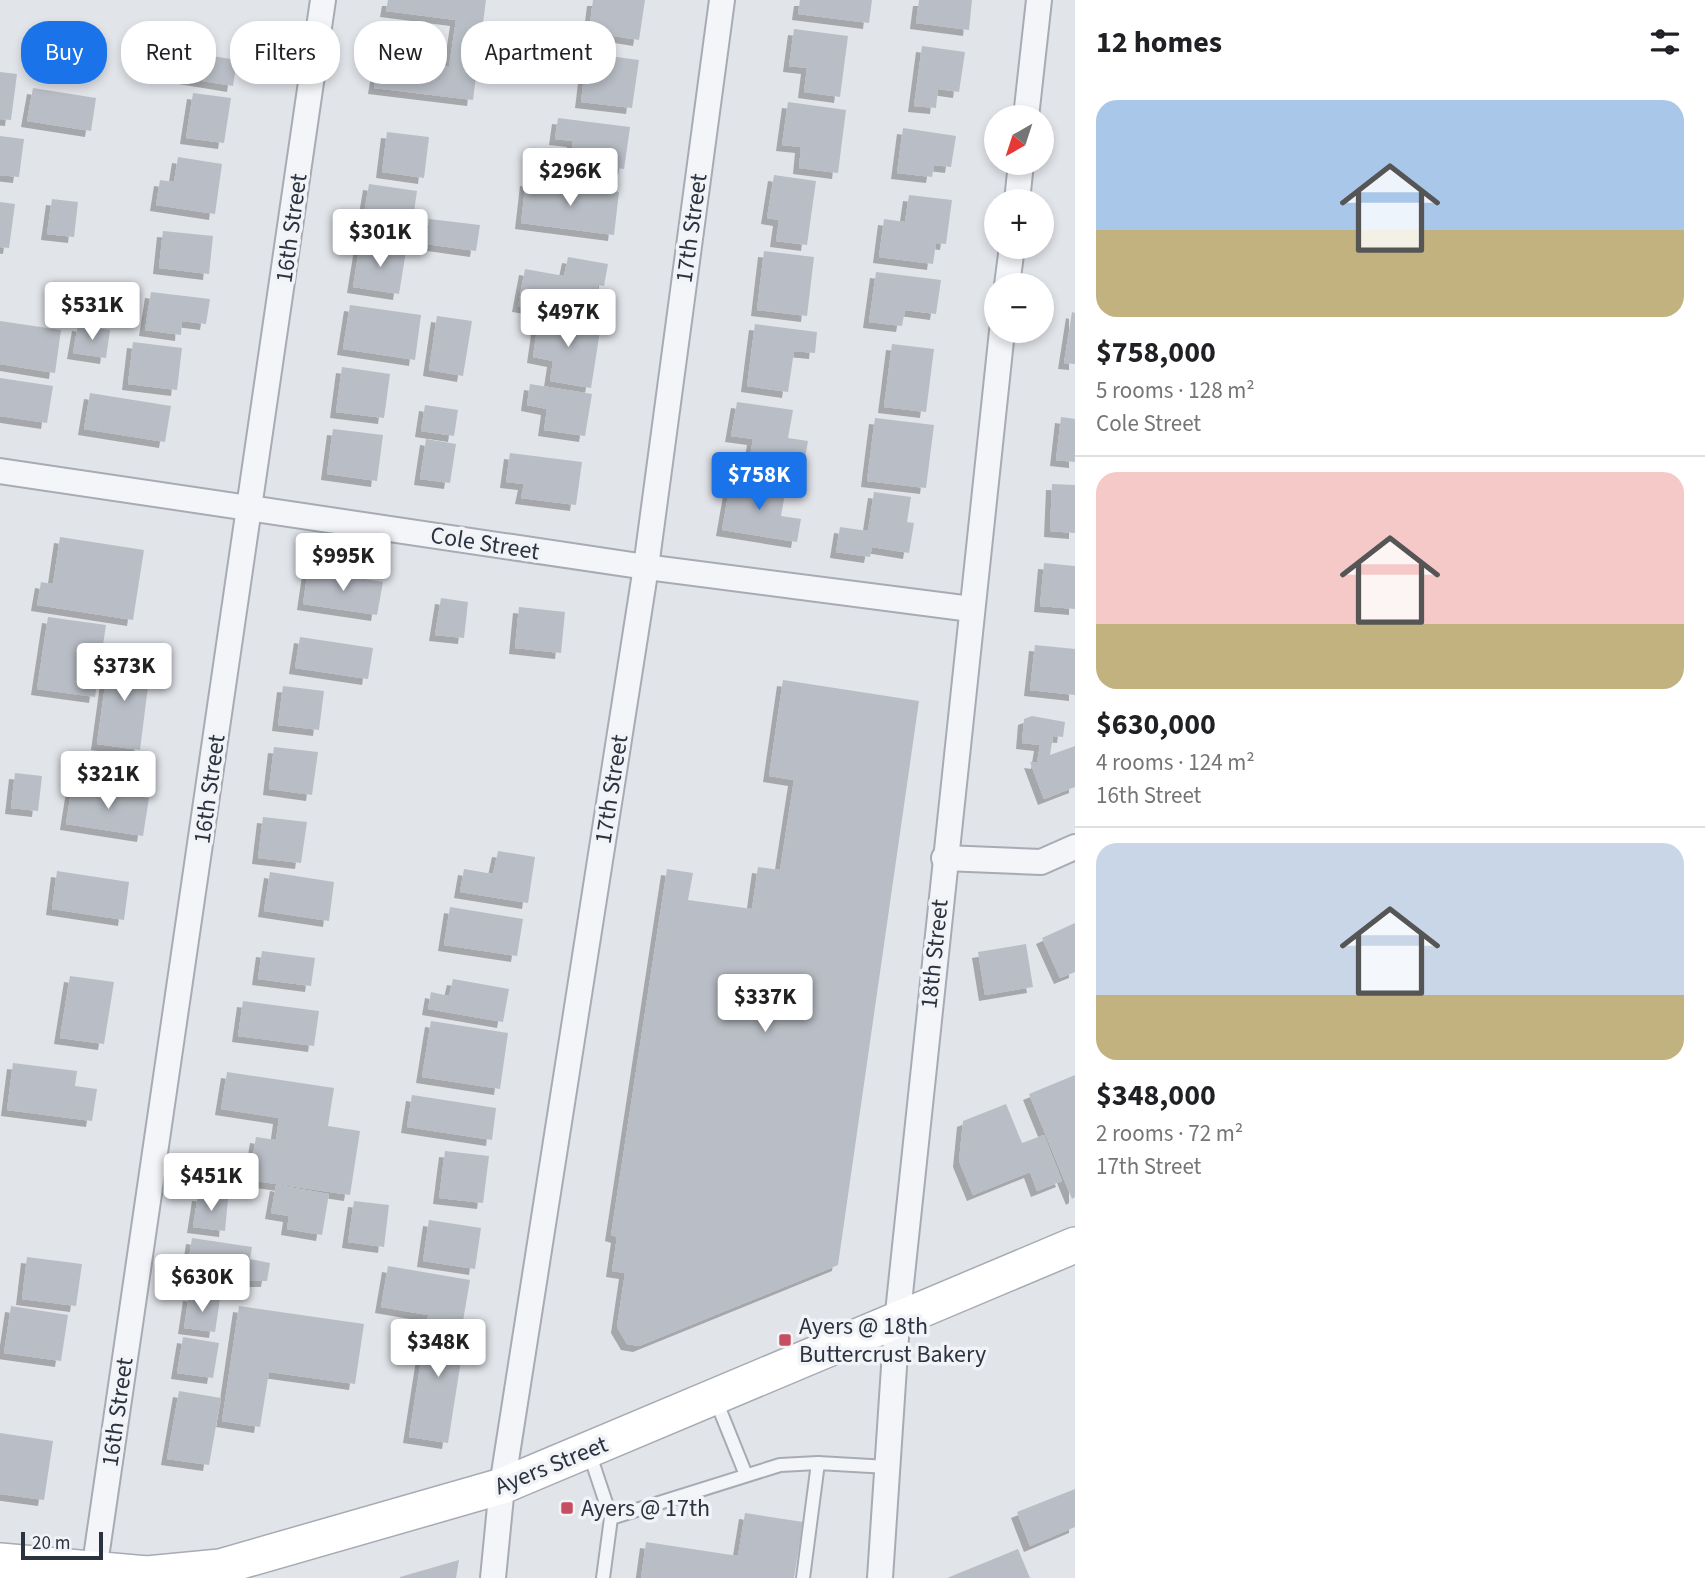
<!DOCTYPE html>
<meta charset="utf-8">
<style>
body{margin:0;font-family:"Source Sans 3",sans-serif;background:#f6f6f6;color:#202124;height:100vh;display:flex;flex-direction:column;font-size:26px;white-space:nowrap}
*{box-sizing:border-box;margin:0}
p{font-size:23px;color:#757577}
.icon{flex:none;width:38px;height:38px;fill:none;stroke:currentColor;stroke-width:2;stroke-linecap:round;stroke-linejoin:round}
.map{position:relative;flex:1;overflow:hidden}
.details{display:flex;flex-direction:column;background:#fff;width:630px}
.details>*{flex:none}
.banner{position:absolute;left:21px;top:21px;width:665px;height:63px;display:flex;gap:14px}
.needle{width:46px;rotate:219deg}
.fabs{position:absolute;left:984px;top:105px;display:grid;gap:14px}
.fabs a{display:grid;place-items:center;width:70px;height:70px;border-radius:50%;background:#fff;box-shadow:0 4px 10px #0003;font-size:35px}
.scale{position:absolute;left:21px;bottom:18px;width:82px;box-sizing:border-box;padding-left:7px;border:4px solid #2b3240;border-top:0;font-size:19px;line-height:24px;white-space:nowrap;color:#2b3240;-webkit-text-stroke:5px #f1f3f7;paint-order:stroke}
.price{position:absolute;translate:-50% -60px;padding:0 16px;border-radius:7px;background:#fff;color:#222;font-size:23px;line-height:46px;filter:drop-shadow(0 2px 4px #0008)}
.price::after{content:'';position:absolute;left:50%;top:42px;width:21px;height:16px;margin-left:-10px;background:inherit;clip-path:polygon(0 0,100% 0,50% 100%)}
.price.selected{background:#1a73e8;color:#fff}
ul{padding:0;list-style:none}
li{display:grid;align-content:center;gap:14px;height:371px;padding:0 21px}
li+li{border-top:2px solid #e0e0e0}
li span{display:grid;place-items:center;height:217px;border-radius:21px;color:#555}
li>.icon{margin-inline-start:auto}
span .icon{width:126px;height:126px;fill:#fffc;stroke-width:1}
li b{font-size:30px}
h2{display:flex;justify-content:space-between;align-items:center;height:84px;padding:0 21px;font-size:30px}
.pill{padding:0 24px;border-radius:28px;background:#fff;box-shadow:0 4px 10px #0003;font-size:24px;line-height:63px}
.pill.selected{background:#1a73e8;color:#fff}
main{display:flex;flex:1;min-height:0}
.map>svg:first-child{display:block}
.building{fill:#b9bec6;filter:url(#shadow)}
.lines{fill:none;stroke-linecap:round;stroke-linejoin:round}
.lane-casing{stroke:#a7abb3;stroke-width:16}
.street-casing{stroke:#a7abb3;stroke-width:28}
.secondary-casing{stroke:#a7abb3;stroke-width:38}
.lane{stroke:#f4f5f8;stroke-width:12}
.street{stroke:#f4f5f8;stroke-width:24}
.secondary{stroke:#fff;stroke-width:35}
.poi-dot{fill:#c64e61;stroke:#f1f3f7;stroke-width:2.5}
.labels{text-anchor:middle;stroke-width:7;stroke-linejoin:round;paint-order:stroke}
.street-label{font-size:24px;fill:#2b3240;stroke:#f1f3f7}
.poi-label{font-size:24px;fill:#2b3240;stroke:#f1f3f7;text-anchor:start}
</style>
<main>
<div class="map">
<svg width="1075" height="1578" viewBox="0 0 1075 1578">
<defs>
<filter id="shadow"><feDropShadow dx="-6" dy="6" stdDeviation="0" flood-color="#0004"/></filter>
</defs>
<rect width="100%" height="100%" fill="#e1e4e9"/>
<g class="building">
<polygon points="388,0 486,0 473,100 374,88 379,58 449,67 456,20 386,11"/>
<polygon points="593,0 645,0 639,40 589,32"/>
<polygon points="800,0 872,0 869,23 798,14"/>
<polygon points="919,0 972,0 969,30 916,23"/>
<polygon points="794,29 848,36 840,97 804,92 807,68 789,66"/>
<polygon points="922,46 965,52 959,92 938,89 936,108 914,106"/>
<polygon points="164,48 237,60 233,86 160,74"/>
<polygon points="587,53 639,60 632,108 581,102"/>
<polygon points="0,72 17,74 11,120 0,119"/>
<polygon points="33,88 96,98 91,131 27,121"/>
<polygon points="193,93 231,98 224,143 186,138"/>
<polygon points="788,102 846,110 838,173 799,168 801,147 782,145"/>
<polygon points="558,118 630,127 624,169 570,162 573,141 555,139"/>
<polygon points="903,128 956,136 951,167 934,165 932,177 897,173"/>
<polygon points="387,132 429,137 424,178 382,172"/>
<polygon points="0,136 24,139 19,177 0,175"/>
<polygon points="178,157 222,164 215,214 156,205 160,180 174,182"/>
<polygon points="774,175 816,181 807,245 776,241 779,220 767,218"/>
<polygon points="526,180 619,192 614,235 521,223"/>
<polygon points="369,184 417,191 411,232 362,226"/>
<polygon points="909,195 952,200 946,244 936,243 933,264 879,257 884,219 905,222"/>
<polygon points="52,199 78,202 74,237 47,234"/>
<polygon points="0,202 15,204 9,248 0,247"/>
<polygon points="429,219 480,225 476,251 426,244"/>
<polygon points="163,231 213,236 209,274 159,268"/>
<polygon points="360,244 406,251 399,294 353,287"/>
<polygon points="764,251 814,257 807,316 757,310"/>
<polygon points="568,257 608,264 604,286 598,285 595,305 580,302 577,315 518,306 525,269 564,276"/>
<polygon points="876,272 941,280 936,314 905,310 902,326 869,322"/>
<polygon points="151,292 210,299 206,324 182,321 181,335 145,330"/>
<polygon points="350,305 421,315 415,360 343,349"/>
<polygon points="1072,312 1075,313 1075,364 1064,363"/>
<polygon points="539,315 601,325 591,388 550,381 553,361 533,357"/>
<polygon points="437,316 472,321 463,376 429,370"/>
<polygon points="0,321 61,330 55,373 0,364"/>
<polygon points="755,324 817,332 815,353 794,351 788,392 747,386"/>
<polygon points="78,325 110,330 106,358 73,353"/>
<polygon points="133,342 182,348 177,390 128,384"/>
<polygon points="892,344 934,349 926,412 884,407"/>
<polygon points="342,367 390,374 384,418 336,412"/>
<polygon points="0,378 53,386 47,423 0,416"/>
<polygon points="530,384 592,394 585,436 544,430 547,409 527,405"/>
<polygon points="90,393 171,406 165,442 84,429"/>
<polygon points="737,402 793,410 788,438 808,441 804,465 750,457 753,439 731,436"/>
<polygon points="425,405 458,410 454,436 421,431"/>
<polygon points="1061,417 1075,419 1075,462 1056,460"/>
<polygon points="875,418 934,425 926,488 867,481"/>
<polygon points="333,429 383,435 377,481 327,474"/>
<polygon points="426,439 456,444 450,483 420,479"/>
<polygon points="510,453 582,462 576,505 521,498 524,484 506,482"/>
<polygon points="731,479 786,488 781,516 801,519 797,542 722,530"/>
<polygon points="1052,484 1075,485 1075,533 1050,531"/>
<polygon points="874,492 911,497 907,522 914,523 909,553 872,547 870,557 836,552 840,527 868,531"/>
<polygon points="60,537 144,550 133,620 37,605 41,582 53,584"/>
<polygon points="1044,563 1075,566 1075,609 1040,606"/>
<polygon points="308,570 383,582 377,615 303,604"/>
<polygon points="441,598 468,602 464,638 435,635"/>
<polygon points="519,607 565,612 561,653 515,648"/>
<polygon points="48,617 106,625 95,697 37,689"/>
<polygon points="300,637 373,648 368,679 295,668"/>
<polygon points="1035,645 1075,649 1075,695 1030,690"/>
<polygon points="109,657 151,662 140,750 97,744"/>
<polygon points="783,680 919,701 838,1265 639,1346 627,1344 617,1327 625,1273 612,1271 617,1237 611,1235 667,869 693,873 688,900 752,909 758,867 780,870 794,780 769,776"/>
<polygon points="283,686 324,691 319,730 278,725"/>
<polygon points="1032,716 1065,722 1063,737 1053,736 1050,755 1075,746 1075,787 1044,799 1030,762 1037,763 1040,745 1022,743 1024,719"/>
<polygon points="274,747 318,752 312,795 269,789"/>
<polygon points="15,773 42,776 38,811 11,808"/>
<polygon points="72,786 149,798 143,836 66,824"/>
<polygon points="263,817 307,822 301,863 258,858"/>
<polygon points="498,851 535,857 528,903 460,892 464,869 493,874"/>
<polygon points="57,871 129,882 124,920 52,909"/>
<polygon points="270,872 334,882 329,921 264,911"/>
<polygon points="450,907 523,919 517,956 444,945"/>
<polygon points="1075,923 1075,972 1060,978 1042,938"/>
<polygon points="1026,944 1033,987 985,995 978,952"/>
<polygon points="262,951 315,958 311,986 258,979"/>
<polygon points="70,976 114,982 104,1044 60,1038"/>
<polygon points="453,979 509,989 503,1022 428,1009 431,992 449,996"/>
<polygon points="243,1001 319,1011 314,1046 238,1036"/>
<polygon points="431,1021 508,1033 500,1089 422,1077"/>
<polygon points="13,1063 77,1071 75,1086 97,1089 92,1121 7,1110"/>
<polygon points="227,1072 334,1088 328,1126 360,1131 350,1195 249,1180 256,1137 276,1140 279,1118 221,1109"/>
<polygon points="1075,1075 1075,1197 1072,1199 1029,1094"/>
<polygon points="412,1095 496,1108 492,1140 407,1127"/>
<polygon points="1006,1104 1022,1143 1044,1135 1062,1181 1037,1191 1030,1172 973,1195 959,1161 963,1121"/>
<polygon points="445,1151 489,1156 483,1203 439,1198"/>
<polygon points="276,1185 329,1194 322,1235 287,1229 289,1216 271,1213"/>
<polygon points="198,1195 228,1199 225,1231 193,1227"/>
<polygon points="354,1201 389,1205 384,1247 348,1242"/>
<polygon points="429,1220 481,1228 475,1269 423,1261"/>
<polygon points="192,1238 252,1247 250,1259 270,1263 267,1281 246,1281 187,1272"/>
<polygon points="27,1257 82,1264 76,1306 22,1299"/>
<polygon points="388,1266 470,1280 463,1321 381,1307"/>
<polygon points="189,1295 220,1299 215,1332 184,1328"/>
<polygon points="11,1306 68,1315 61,1361 4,1353"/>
<polygon points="239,1306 364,1324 355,1384 269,1372 260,1427 222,1421"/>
<polygon points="428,1316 467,1322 448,1443 409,1437"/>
<polygon points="183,1337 219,1343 213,1378 177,1373"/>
<polygon points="179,1391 221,1398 209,1465 167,1459"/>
<polygon points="0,1433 53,1441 44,1500 0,1494"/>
<polygon points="1075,1489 1075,1527 1030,1546 1017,1512"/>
<polygon points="745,1513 803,1522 794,1578 641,1578 646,1542 738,1556"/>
<polygon points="1018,1549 1030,1578 947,1578"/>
<polygon points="459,1560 456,1578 400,1578 400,1577"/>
</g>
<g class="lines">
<defs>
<g id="lane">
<polyline points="715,1398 746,1475"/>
<polyline points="589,1452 611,1518"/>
<polyline points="603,1578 611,1518 780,1465 818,1463"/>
<polyline points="803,1578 818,1463 888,1467"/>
</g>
<g id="street">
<polyline points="1026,117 1039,0"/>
<polyline points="1017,201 1021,163"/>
<polyline points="1007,285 1012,247"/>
<polyline points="0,471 646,567 971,609"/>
<polyline points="944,858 1041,862 1075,847"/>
<polyline points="93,1578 323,0"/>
<polyline points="493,1578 502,1486 646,567 722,0"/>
<polyline points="880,1578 897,1322 1002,331"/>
</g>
<polyline id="secondary" points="0,1561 147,1574 220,1567 502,1486 1075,1245"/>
</defs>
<use href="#lane" class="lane-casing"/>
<use href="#street" class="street-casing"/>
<use href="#secondary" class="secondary-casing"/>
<use href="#lane" class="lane"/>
<use href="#street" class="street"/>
<use href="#secondary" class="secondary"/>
</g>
<g class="poi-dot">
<rect x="778" y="1333" width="14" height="14" rx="3.5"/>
<rect x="560" y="1501" width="14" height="14" rx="3.5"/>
</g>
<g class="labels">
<g class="street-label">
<text transform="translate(291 228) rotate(-82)" y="8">16th Street</text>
<text transform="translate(691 228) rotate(-82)" y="8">17th Street</text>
<text transform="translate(485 543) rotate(9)" y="8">Cole Street</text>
<text transform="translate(209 789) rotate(-82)" y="8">16th Street</text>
<text transform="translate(611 789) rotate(-81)" y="8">17th Street</text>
<text transform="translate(934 954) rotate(-84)" y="8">18th Street</text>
<text transform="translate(117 1412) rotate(-82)" y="8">16th Street</text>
<text transform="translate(551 1465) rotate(-22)" y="8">Ayers Street</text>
</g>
<g class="poi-label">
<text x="799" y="1334">Ayers @ 18th<tspan x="799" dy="28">Buttercrust Bakery</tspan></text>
<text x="581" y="1516">Ayers @ 17th</text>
</g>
</g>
</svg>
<div class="fabs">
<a><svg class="needle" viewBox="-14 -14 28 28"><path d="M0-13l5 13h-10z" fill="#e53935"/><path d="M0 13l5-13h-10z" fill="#757577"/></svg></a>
<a>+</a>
<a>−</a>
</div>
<div class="scale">20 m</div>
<b class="price" style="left:570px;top:208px">$296K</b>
<b class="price" style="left:380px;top:269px">$301K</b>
<b class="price" style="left:92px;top:342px">$531K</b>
<b class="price" style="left:568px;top:349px">$497K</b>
<b class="price selected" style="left:759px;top:512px">$758K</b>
<b class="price" style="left:343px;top:593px">$995K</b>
<b class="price" style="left:124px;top:703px">$373K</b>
<b class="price" style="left:108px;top:811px">$321K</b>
<b class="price" style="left:765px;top:1034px">$337K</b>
<b class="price" style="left:211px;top:1213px">$451K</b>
<b class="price" style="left:202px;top:1314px">$630K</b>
<b class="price" style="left:438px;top:1379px">$348K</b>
<div class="banner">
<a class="pill selected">Buy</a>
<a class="pill">Rent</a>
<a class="pill">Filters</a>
<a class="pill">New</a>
<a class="pill">Apartment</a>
</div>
</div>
<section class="details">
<h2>12 homes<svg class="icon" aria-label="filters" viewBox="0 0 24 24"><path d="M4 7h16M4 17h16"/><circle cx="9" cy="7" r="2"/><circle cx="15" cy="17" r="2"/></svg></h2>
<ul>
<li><span style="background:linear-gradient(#a9c7e8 60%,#c2b280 0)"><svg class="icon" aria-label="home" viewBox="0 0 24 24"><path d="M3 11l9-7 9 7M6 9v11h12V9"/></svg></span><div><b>$758,000</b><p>5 rooms · 128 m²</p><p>Cole Street</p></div></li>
<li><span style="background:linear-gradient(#f6c9c9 70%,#c2b280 0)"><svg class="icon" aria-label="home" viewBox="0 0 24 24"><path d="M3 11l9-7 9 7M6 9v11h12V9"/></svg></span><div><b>$630,000</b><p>4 rooms · 124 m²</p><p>16th Street</p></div></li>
<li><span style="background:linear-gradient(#c9d6e8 70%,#c2b280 0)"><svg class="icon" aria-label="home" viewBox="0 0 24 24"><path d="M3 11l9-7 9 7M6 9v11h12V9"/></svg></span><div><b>$348,000</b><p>2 rooms · 72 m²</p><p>17th Street</p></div></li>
</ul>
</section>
</main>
